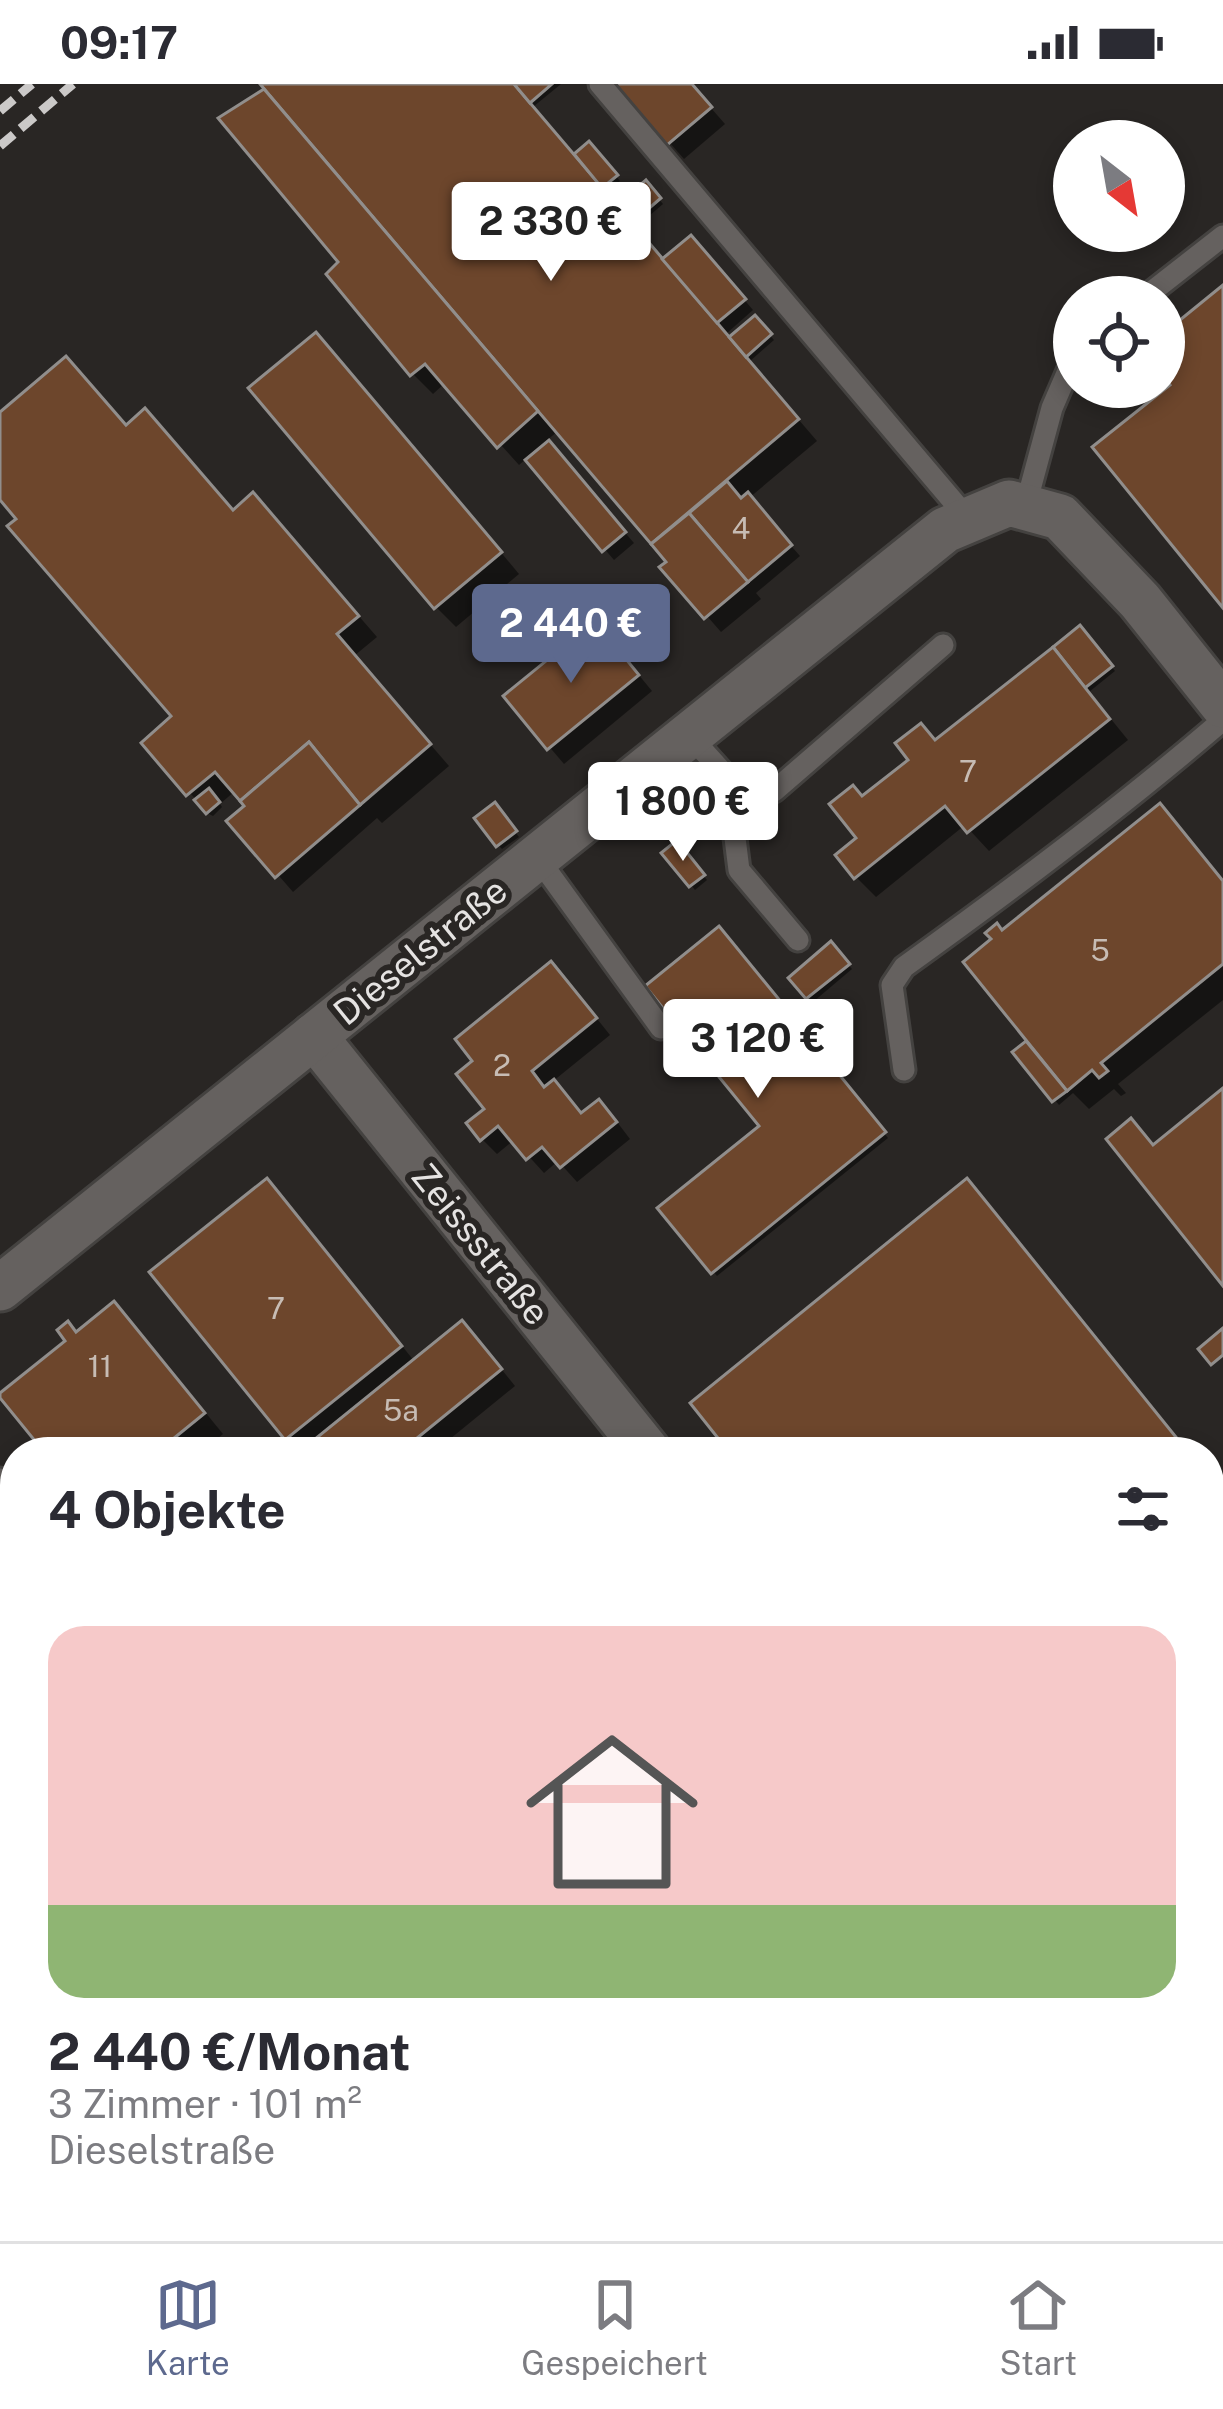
<!DOCTYPE html>
<html lang="de">
<meta charset="utf-8">
<style>
body{margin:0;font-family:"Public Sans",sans-serif;background:#f7f7f7;color:#2b2b33;height:100vh;display:flex;flex-direction:column;font-size:45px;white-space:nowrap}
*{box-sizing:border-box;margin:0}
p{font-size:39px;color:#7c7c81}
.icon{flex:none;width:66px;height:66px;fill:none;stroke:currentColor;stroke-width:2;stroke-linecap:round;stroke-linejoin:round}
.map{position:relative;flex:1;overflow:hidden}
.drawer{position:absolute;left:0px;top:1353px;width:1224px;height:804px;display:flex;flex-direction:column;background:#fff;border-radius:48px 48px 0 0;box-shadow:0 6px 18px #0003}
.drawer>*{flex:none}
.needle{width:78px;rotate:149deg}
.fabs{position:absolute;left:1053px;top:36px;display:grid;gap:24px}
.fabs a{display:grid;place-items:center;width:132px;height:132px;border-radius:50%;background:#fff;box-shadow:0 6px 18px #0003;font-size:60px}
.price{position:absolute;translate:-50% -102px;padding:0 27px;border-radius:12px;background:#fff;color:#222;font-size:39px;line-height:78px;filter:drop-shadow(0 3px 6px #0008)}
.price::after{content:'';position:absolute;left:50%;top:72px;width:36px;height:27px;margin-left:-18px;background:inherit;clip-path:polygon(0 0,100% 0,50% 100%)}
.price.selected{background:#5d698e;color:#fff}
ul{padding:0;list-style:none}
li{display:grid;align-content:center;gap:24px;height:636px;padding:0 48px}
li span{display:grid;place-items:center;height:372px;border-radius:36px;color:#555}
li>.icon{margin-inline-start:auto}
span .icon{width:216px;height:216px;fill:#fffc;stroke-width:1}
li b{font-size:51px}
h2{display:flex;justify-content:space-between;align-items:center;height:144px;padding:0 48px;font-size:51px}
.status{display:flex;justify-content:space-between;align-items:center;height:84px;padding:0 60px;background:#fff;direction:ltr}
.status svg{height:33px;fill:currentColor}
.dock{display:flex;justify-content:space-around;align-items:center;height:168px;border-top:3px solid #e1e1e2;background:#fff;font-size:33px;color:#7c7c81}
.dock a{display:grid;justify-items:center;gap:6px}
.dock .selected{color:#5d698e}
.map>svg:first-child{display:block}
.shadow{fill:#0007}
.building{fill:#6d462c;stroke:#918e8c;stroke-width:3}
.lines{fill:none;stroke-linecap:round;stroke-linejoin:round}
.lane-casing{stroke:#444240;stroke-width:27}
.street-casing{stroke:#444240;stroke-width:51}
.secondary-casing{stroke:#444240;stroke-width:69}
.lane{stroke:#65615f;stroke-width:21}
.street{stroke:#65615f;stroke-width:45}
.secondary{stroke:#766982;stroke-width:63}
.rail{stroke:#cbc9c8;stroke-width:9;stroke-dasharray:18 9;stroke-linecap:butt}
.labels{text-anchor:middle;stroke-width:12;stroke-linejoin:round;paint-order:stroke}
.number-label{font-size:30px;fill:#c7bcb4}
.street-label{font-size:36px;fill:#e5e3e2;stroke:#292624}
</style>
<div class="status"><b>09:17</b><svg viewBox="0 0 49 12"><path d="M0 12V9h3v3zM5 12V6h3v6zM10 12V3h3v9zM15 12V0h3v12zM26 1h20v11H26zM47 4h2v5h-2z"/></svg></div>
<div class="map">
<svg width="1223" height="2157" viewBox="0 0 1223 2157">
<rect width="100%" height="100%" fill="#292624"/>
<g class="shadow">
<polygon points="264,0 561,0 533,23 575,73 589,61 593,65 620,97 605,109 618,123 646,100 650,104 663,120 635,144 664,178 701,165 753,226 726,250 730,255 759,239 774,256 749,278 817,357 749,414 800,472 756,509 761,515 721,548 664,483 670,478 682,438 678,433 558,347 546,357 634,459 614,476 527,374 519,381 445,299 433,310 413,290 330,190 342,179 223,35 269,6"/>
<polygon points="618,0 690,0 725,40 684,75"/>
<polygon points="336,271 519,490 456,543 436,523"/>
<polygon points="0,332 127,344 234,428 272,432 377,553 354,572 449,682 382,739 377,734 293,808 231,737 248,722 235,707 220,720 222,723 213,732 209,730 145,659 175,633 0,412"/>
<polygon points="1080,545 1115,587 1089,608 1128,656 989,767 965,741 876,813 856,793 863,715"/>
<polygon points="610,556 652,607 564,680 507,613"/>
<polygon points="1160,723 1223,796 1223,916 1118,1000 1126,1009 1121,1012 1114,1005 1089,1025 1073,1009 1059,1021 1016,969 1037,972 1041,970 1003,849"/>
<polygon points="499,727 519,753 502,765 498,761"/>
<polygon points="677,760 707,796 695,806 666,769"/>
<polygon points="831,861 852,885 813,918 792,894"/>
<polygon points="566,896 610,951 552,998 583,1032 614,1034 630,1055 577,1098 558,1077 544,1089 514,1056 497,1070 482,1055 489,1025"/>
<polygon points="816,940 847,978 835,989 888,1054 717,1192 662,1124 763,1043 804,950"/>
<polygon points="267,1098 286,1118 415,1278 477,1255 515,1302 434,1368 301,1368 287,1354"/>
<polygon points="114,1221 134,1241 223,1350 201,1368 48,1368 77,1251"/>
<polygon points="1209,1394 1223,1411 1223,1553 1209,1564"/>
<polygon points="15,1493 15,1796 0,1808 0,1505"/>
<polygon points="1209,1670 1223,1684 1223,1772 1209,1783"/>
<polygon points="234,2142 309,2142 291,2157 245,2157"/>
<polygon points="706,2142 749,2142 731,2157 719,2157"/>
</g>
<g class="building">
<polygon points="260,0 514,0 799,335 651,460"/>
<polygon points="514,0 552,0 530,19"/>
<polygon points="614,0 692,0 712,23 666,62"/>
<polygon points="264,5 538,327 497,364 425,280 410,292 326,190 338,178 218,34"/>
<polygon points="589,57 618,91 602,104 574,70"/>
<polygon points="646,96 661,114 632,139 617,121"/>
<polygon points="691,151 746,215 717,239 662,175"/>
<polygon points="1223,201 1223,524 1092,363 1170,301 1164,294 1164,249"/>
<polygon points="755,231 772,250 746,273 729,253"/>
<polygon points="316,248 502,468 434,525 248,304"/>
<polygon points="66,272 126,341 145,324 233,426 253,408 359,532 337,550 431,660 360,721 309,658 240,717 215,688 186,712 141,659 171,632 7,442 16,435 0,416 0,328"/>
<polygon points="549,356 626,448 602,468 525,376"/>
<polygon points="727,397 741,414 748,408 792,461 748,498 689,429"/>
<polygon points="689,429 748,498 704,535 659,483 666,478 651,460"/>
<polygon points="595,537 639,591 547,666 503,612"/>
<polygon points="1080,541 1113,582 1085,604 1053,563"/>
<polygon points="1053,563 1110,635 967,749 945,722 854,795 835,771 856,754 829,720 853,701 862,712 908,676 895,659 921,639 935,656"/>
<polygon points="309,658 360,721 275,794 226,737 244,722 240,717"/>
<polygon points="209,704 220,718 206,730 194,716"/>
<polygon points="495,718 517,747 496,763 474,734"/>
<polygon points="1160,719 1223,797 1223,880 1101,979 1108,987 1099,994 1092,986 1067,1007 963,878 991,855 985,849 997,839 1002,846"/>
<polygon points="677,756 705,791 689,803 661,769"/>
<polygon points="719,842 804,946 816,936 846,973 833,983 886,1048 711,1190 657,1124 759,1042 645,902"/>
<polygon points="831,857 850,880 806,915 788,894"/>
<polygon points="551,877 597,934 532,987 544,1003 554,995 581,1029 599,1015 617,1038 560,1084 542,1063 526,1076 498,1042 480,1057 466,1039 484,1025 456,990 472,977 455,955"/>
<polygon points="1026,957 1067,1007 1052,1018 1012,968"/>
<polygon points="1223,1004 1223,1202 1106,1055 1131,1034 1153,1061"/>
<polygon points="267,1094 402,1262 285,1356 149,1188"/>
<polygon points="967,1094 1188,1368 729,1368 690,1319"/>
<polygon points="114,1217 205,1329 157,1368 44,1368 0,1314 0,1309 65,1257 57,1246 68,1237 76,1248"/>
<polygon points="462,1236 502,1285 400,1368 299,1368"/>
<polygon points="1223,1244 1223,1271 1211,1281 1198,1265"/>
<polygon points="1209,1395 1223,1412 1223,1517 1209,1529"/>
<polygon points="15,1489 15,1622 0,1603 0,1502"/>
<polygon points="0,1603 15,1622 15,1760 0,1773"/>
<polygon points="1209,1666 1223,1683 1223,1745 1209,1756"/>
<polygon points="1223,2041 1223,2157 1166,2157 1154,2142 1209,2142 1209,2053"/>
<polygon points="236,2142 265,2142 250,2154 234,2151"/>
<polygon points="398,2142 512,2142 524,2157 410,2157"/>
<polygon points="512,2142 554,2142 561,2151 553,2157 524,2157"/>
<polygon points="703,2142 727,2142 712,2154"/>
<polygon points="1003,2150 1074,2157 1002,2157"/>
</g>
<g class="lines">
<defs>
<g id="lane">
<polyline points="600,0 969,436"/>
<polyline points="1145,213 1223,152"/>
<polyline points="1025,424 1052,324 1074,273"/>
<polyline points="689,651 744,712 759,713 774,707 943,561"/>
<polyline points="744,712 735,754 739,786 798,856"/>
<polyline points="537,773 661,944"/>
<path d="M 904,986 L 892,901 L 904,883 C 1014,804 1121,724 1223,636"/>
<path d="M 0,1395 C 15,1416 19,1436 0,1455"/>
<polyline points="1086,2142 1098,2157"/>
<polyline points="1135,2142 1147,2157"/>
</g>
<g id="street">
<polyline points="314,952 648,1368"/>
<polyline points="0,1204 945,446 1009,419 1060,433 1140,517 1223,621"/>
<polyline points="0,2023 15,2042"/>
<polyline points="95,2142 107,2157"/>
</g>
<g id="secondary">
<polyline points="1209,1884 1223,1872"/>
<polyline points="868,2157 887,2142"/>
</g>
</defs>
<use href="#lane" class="lane-casing"/>
<use href="#street" class="street-casing"/>
<use href="#secondary" class="secondary-casing"/>
<use href="#lane" class="lane"/>
<use href="#street" class="street"/>
<use href="#secondary" class="secondary"/>
<g class="rail">
<polyline points="0,27 32,0"/>
<polyline points="0,62 73,0"/>
</g>
</g>
<g class="labels">
<g class="number-label">
<text x="741" y="455">4</text>
<text x="968" y="698">7</text>
<text x="1100" y="877">5</text>
<text x="502" y="992">2</text>
<text x="276" y="1235">7</text>
<text x="100" y="1293">11</text>
<text x="401" y="1337">5a</text>
</g>
<g class="street-label">
<text transform="translate(420 867) rotate(-39)" y="13">Dieselstraße</text>
<text transform="translate(481 1160) rotate(51)" y="13">Zeissstraße</text>
</g>
</g>
</svg>
<div class="fabs">
<a><svg class="needle" viewBox="-14 -14 28 28"><path d="M0-13l5 13h-10z" fill="#e53935"/><path d="M0 13l5-13h-10z" fill="#7c7c81"/></svg></a>
<a><svg class="icon" aria-label="locate" viewBox="0 0 24 24"><circle cx="12" cy="12" r="6"/><path d="M12 2v4M12 18v4M2 12h4M18 12h4"/></svg></a>
</div>
<b class="price" style="left:551px;top:200px">2 330 €</b>
<b class="price selected" style="left:571px;top:602px">2 440 €</b>
<b class="price" style="left:683px;top:780px">1 800 €</b>
<b class="price" style="left:758px;top:1017px">3 120 €</b>
<section class="drawer">
<h2>4 Objekte<svg class="icon" aria-label="filters" viewBox="0 0 24 24"><path d="M4 7h16M4 17h16"/><circle cx="9" cy="7" r="2"/><circle cx="15" cy="17" r="2"/></svg></h2>
<ul>
<li><span style="background:linear-gradient(#f6c9c9 75%,#8fb573 0)"><svg class="icon" aria-label="home" viewBox="0 0 24 24"><path d="M3 11l9-7 9 7M6 9v11h12V9"/></svg></span><div><b>2 440 €/Monat</b><p>3 Zimmer · 101 m²</p><p>Dieselstraße</p></div></li>
</ul>
</section>
</div>
<nav class="dock">
<a class="selected"><svg class="icon" aria-label="map" viewBox="0 0 24 24"><path d="M3 6l6-2 6 2 6-2v14l-6 2-6-2-6 2zM9 4v14M15 6v14"/></svg>Karte</a>
<a><svg class="icon" aria-label="saved" viewBox="0 0 24 24"><path d="M7 4h10v16l-5-4-5 4z"/></svg>Gespeichert</a>
<a><svg class="icon" aria-label="home" viewBox="0 0 24 24"><path d="M3 11l9-7 9 7M6 9v11h12V9"/></svg>Start</a>
</nav>
